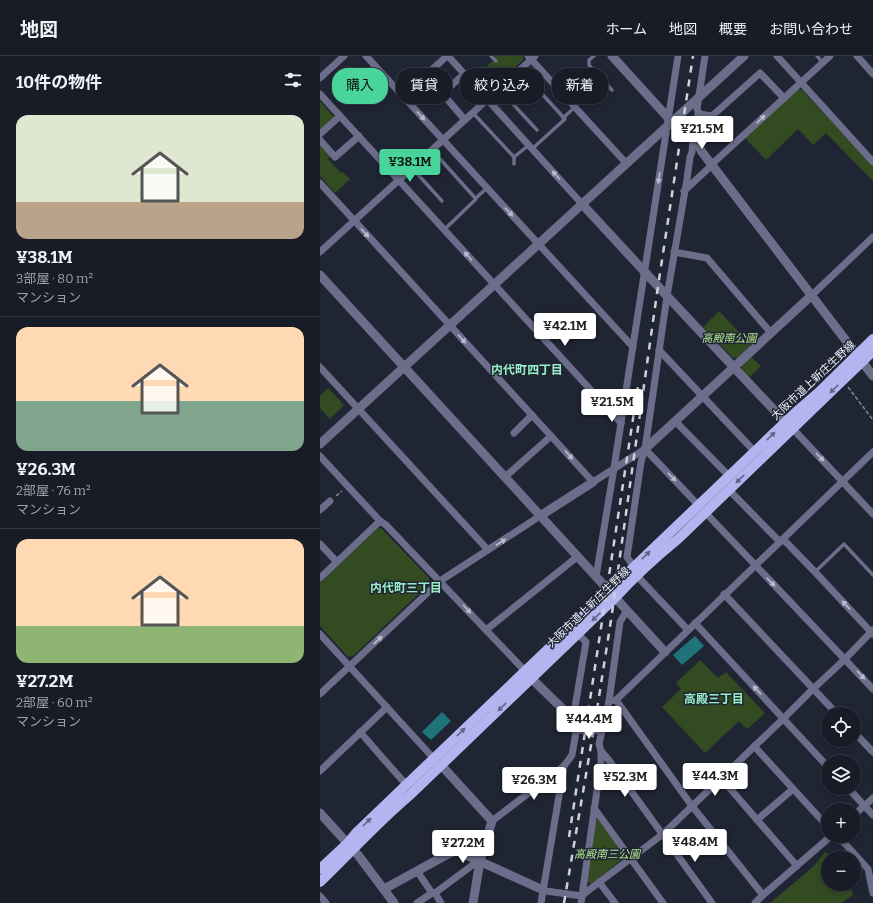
<!DOCTYPE html>
<html lang="ja">
<meta charset="utf-8">
<style>
body{margin:0;font-family:Bitter,"Noto Sans JP",serif;background:#252933;color:#f1f3f6;height:100vh;display:flex;flex-direction:column;font-size:15px;white-space:nowrap}
*{box-sizing:border-box;margin:0}
p{font-size:13px;color:#9fa1a7}
.icon{flex:none;width:22px;height:22px;fill:none;stroke:currentColor;stroke-width:2;stroke-linecap:round;stroke-linejoin:round}
.map{position:relative;flex:1;overflow:hidden}
.panel{display:flex;flex-direction:column;background:#181c27;width:320px}
.panel>*{flex:none}
.top-card{position:absolute;left:12px;top:12px;width:380px;height:36px;display:flex;gap:8px}
.controls{position:absolute;left:501px;top:651px;display:grid;gap:8px}
.controls a{display:grid;place-items:center;width:40px;height:40px;border-radius:50%;background:#181c27;box-shadow:0 2px 6px #0003,0 0 0 1px #363a44;font-size:20px}
.price{position:absolute;translate:-50% -34px;padding:0 9px;border-radius:4px;background:#fff;color:#222;font-size:13px;line-height:26px;filter:drop-shadow(0 1px 2px #0008)}
.price::after{content:'';position:absolute;left:50%;top:24px;width:12px;height:9px;margin-left:-6px;background:inherit;clip-path:polygon(0 0,100% 0,50% 100%)}
.price.active{background:#49d49c;color:#111}
ul{padding:0;list-style:none}
li{display:grid;align-content:center;gap:8px;height:212px;padding:0 16px}
li+li{border-top:1px solid #363a44}
li span{display:grid;place-items:center;height:124px;border-radius:12px;color:#555}
li>.icon{margin-inline-start:auto}
span .icon{width:72px;height:72px;fill:#fffc;stroke-width:1}
li b{font-size:17px}
h2{display:flex;justify-content:space-between;align-items:center;height:48px;padding:0 16px;font-size:17px}
.tag{padding:0 14px;border-radius:16px;background:#181c27;box-shadow:0 2px 6px #0003,0 0 0 1px #363a44;font-size:14px;line-height:36px}
.tag.active{background:#49d49c;color:#111}
header{display:flex;align-items:center;gap:24px;box-sizing:border-box;height:56px;padding:0 20px;background:#181c27;border-bottom:1px solid #363a44}
header strong{font-size:19px}
nav{display:flex;gap:22px;margin-inline-start:auto;font-size:14px}
main{display:flex;flex:1;min-height:0}
.map>svg:first-child{display:block}
.green{fill:#324b21}
.water{fill:#1f747a}
.lines{fill:none;stroke-linecap:round;stroke-linejoin:round}
.path{stroke:#828794;stroke-width:1.5;stroke-dasharray:4 2;stroke-linecap:butt}
.service{stroke:#6c6d8a;stroke-width:3.5}
.minor{stroke:#6c6d8a;stroke-width:7}
.tertiary{stroke:#6c6d8a;stroke-width:9}
.primary{stroke:#b4b5f0;stroke-width:10}
.rail{stroke:#ced2dd;stroke-width:2.5;stroke-dasharray:7 7;stroke-linecap:butt}
.oneway{fill:#babdce}
.oneway2{fill:#636689}
.labels{text-anchor:middle;stroke-width:3;stroke-linejoin:round;paint-order:stroke}
.park-label{font-size:11px;font-style:italic;fill:#afe58e;stroke:#202534}
.street-label{font-size:11px;fill:#eef2fc;stroke:#202534}
.neighbourhood-label{font-size:12px;font-weight:bold;fill:#97ecc4;stroke:#202534}
</style>
<header>
<strong>地図</strong>
<nav><a>ホーム</a><a>地図</a><a>概要</a><a>お問い合わせ</a></nav>
</header>
<main>
<section class="panel">
<h2>10件の物件<svg class="icon" aria-label="filters" viewBox="0 0 24 24"><path d="M4 7h16M4 17h16"/><circle cx="9" cy="7" r="2"/><circle cx="15" cy="17" r="2"/></svg></h2>
<ul>
<li><span style="background:linear-gradient(#dfe7d0 70%,#b9a48a 0)"><svg class="icon" aria-label="home" viewBox="0 0 24 24"><path d="M3 11l9-7 9 7M6 9v11h12V9"/></svg></span><div><b>¥38.1M</b><p>3部屋 · 80 m²</p><p>マンション</p></div></li>
<li><span style="background:linear-gradient(#ffd9b3 60%,#7fa58c 0)"><svg class="icon" aria-label="home" viewBox="0 0 24 24"><path d="M3 11l9-7 9 7M6 9v11h12V9"/></svg></span><div><b>¥26.3M</b><p>2部屋 · 76 m²</p><p>マンション</p></div></li>
<li><span style="background:linear-gradient(#ffd9b3 70%,#8fb573 0)"><svg class="icon" aria-label="home" viewBox="0 0 24 24"><path d="M3 11l9-7 9 7M6 9v11h12V9"/></svg></span><div><b>¥27.2M</b><p>2部屋 · 60 m²</p><p>マンション</p></div></li>
</ul>
</section>
<div class="map">
<svg width="553" height="847" viewBox="0 0 553 847">
<rect width="100%" height="100%" fill="#202534"/>
<g class="green">
<polygon points="174,0 203,0 203,4 170,34 165,35 154,22 176,2"/>
<polygon points="476,34 482,34 553,110 553,125 506,77 493,89 478,73 446,104 425,82"/>
<polygon points="0,45 14,61 13,63 0,75"/>
<polygon points="0,88 11,100 8,103 21,117 23,116 30,123 15,137 0,120"/>
<polygon points="399,255 431,289 417,302 412,301 383,271"/>
<polygon points="431,301 441,310 430,321 422,313 422,309"/>
<polygon points="8,332 24,349 10,363 0,352 0,340"/>
<polygon points="58,472 62,473 109,522 109,528 33,600 28,601 0,570 0,527"/>
<polygon points="380,604 398,622 406,616 445,657 427,673 419,665 385,697 342,651 361,633 356,627"/>
<polygon points="276,764 278,764 305,798 304,802 271,828 267,826"/>
<polygon points="505,796 513,802 508,802 508,828 530,828 533,839 532,840 521,847 450,847 494,810"/>
</g>
<g class="water">
<polygon points="375,580 384,590 362,609 353,599"/>
<polygon points="122,656 131,665 111,684 102,676"/>
</g>
<g class="lines">
<g class="path">
<polyline points="528,331 553,364"/>
<polyline points="16,440 22,435"/>
</g>
<g class="service">
<polyline points="171,0 176,5"/>
<polyline points="274,0 269,4 269,9 292,34"/>
<polyline points="497,0 502,6"/>
<polyline points="200,14 245,63 212,93"/>
<polyline points="179,33 217,74"/>
<polyline points="153,57 194,101"/>
<polyline points="243,62 255,51"/>
<polyline points="112,94 156,143 124,174"/>
<polyline points="194,108 194,101 209,89"/>
<polyline points="92,112 122,145"/>
<polyline points="156,142 167,132"/>
<polyline points="495,516 524,488 553,519"/>
</g>
<g class="minor">
<polyline points="46,0 313,291"/>
<polyline points="128,0 262,148"/>
<polyline points="208,0 306,107"/>
<polyline points="385,0 377,53 379,58 392,60 440,17 464,42"/>
<polyline points="457,0 553,106"/>
<polyline points="537,0 553,18"/>
<polyline points="144,18 132,29 130,27 121,36 145,64"/>
<polyline points="106,19 115,29 118,29 123,34"/>
<polyline points="0,22 24,0"/>
<polyline points="0,38 301,367"/>
<polyline points="83,40 127,0"/>
<polyline points="0,78 20,60"/>
<polyline points="0,84 15,101 39,80"/>
<polyline points="392,108 510,0"/>
<polyline points="0,127 273,426 325,393 553,633"/>
<polyline points="364,135 392,109"/>
<polyline points="0,196 215,0"/>
<polyline points="354,196 387,202 451,277"/>
<polyline points="492,239 553,181"/>
<polyline points="339,294 435,396"/>
<polyline points="0,311 168,494"/>
<polyline points="355,365 409,420"/>
<polyline points="473,373 553,458"/>
<polyline points="194,377 212,359"/>
<polyline points="0,400 60,465 66,469 205,615"/>
<polyline points="185,421 231,380"/>
<polyline points="409,434 460,486"/>
<polyline points="0,454 10,445"/>
<polyline points="463,483 495,516 553,578"/>
<polyline points="0,488 17,506"/>
<polyline points="314,511 307,501 321,406 325,393 347,240 367,123 370,101 372,96 373,84 376,79"/>
<polyline points="317,520 368,574"/>
<polyline points="276,521 294,412 358,0"/>
<polyline points="0,522 60,465"/>
<polyline points="404,538 517,658"/>
<polyline points="375,567 508,711"/>
<polyline points="166,574 257,501"/>
<polyline points="0,578 116,705"/>
<polyline points="0,638 120,525 220,460"/>
<polyline points="296,644 372,750 443,839"/>
<polyline points="289,645 296,644 553,396"/>
<polyline points="256,674 282,675"/>
<path d="M 40,676 C 56,694 70,711 86,728"/>
<polyline points="534,676 553,696"/>
<polyline points="434,690 508,771"/>
<polyline points="281,695 288,703 392,847"/>
<polyline points="0,715 67,651"/>
<polyline points="401,722 477,810"/>
<polyline points="528,732 553,759"/>
<polyline points="274,752 343,847"/>
<polyline points="534,759 553,742"/>
<polyline points="437,764 473,733"/>
<polyline points="172,765 244,710 252,699 257,670 253,663 266,586 258,578"/>
<polyline points="518,780 548,813 553,837"/>
<polyline points="97,815 112,837"/>
<polyline points="279,826 295,847"/>
<polyline points="223,834 226,835 262,840"/>
<polyline points="115,837 121,847"/>
<polyline points="0,840 6,847"/>
<polyline points="262,840 265,837 343,778 463,663 493,633 525,603 553,574"/>
<polyline points="97,847 112,837 115,837 154,808 160,805"/>
<polyline points="221,847 244,710"/>
<polyline points="261,847 281,706 281,695 279,688 289,645 300,566 307,554"/>
<polyline points="435,847 443,839 511,780"/>
</g>
<g class="tertiary">
<polyline points="292,0 352,66"/>
<path d="M 379,58 C 376,73 373,82 382,96 L 553,320"/>
<polyline points="262,148 347,240 470,371"/>
<polyline points="0,219 345,596"/>
<polyline points="0,388 424,0"/>
<polyline points="325,393 492,239"/>
<polyline points="220,460 273,426"/>
<polyline points="212,623 253,663"/>
<polyline points="121,709 172,765 160,805 153,847"/>
<polyline points="0,757 38,799 74,847"/>
<polyline points="64,833 130,797 137,795 223,834"/>
</g>
<g class="primary">
<polyline points="0,813 28,787 37,776 477,355 498,337 553,283"/>
<path d="M 0,826 C 30,797 58,766 90,739 L 295,542 C 314,521 336,501 358,483 L 553,295"/>
</g>
<g class="rail">
<polyline points="249,781 318,330"/>
<polyline points="244,847 276,660 291,564 337,237 373,0"/>
</g>
</g>
<defs><path id="oneway-solid" d="M-6-.8H1V-3.2L6.5 0L1 3.2V.8H-6Z"/></defs>
<g class="oneway">
<use href="#oneway-solid" transform="translate(101 60) rotate(48)"/>
<use href="#oneway-solid" transform="translate(441 63) rotate(-43)"/>
<use href="#oneway-solid" transform="translate(236 119) rotate(-132)"/>
<use href="#oneway-solid" transform="translate(339 122) rotate(99)"/>
<use href="#oneway-solid" transform="translate(189 156) rotate(47)"/>
<use href="#oneway-solid" transform="translate(45 177) rotate(48)"/>
<use href="#oneway-solid" transform="translate(148 200) rotate(-132)"/>
<use href="#oneway-solid" transform="translate(142 283) rotate(48)"/>
<use href="#oneway-solid" transform="translate(249 399) rotate(48)"/>
<use href="#oneway-solid" transform="translate(500 401) rotate(46)"/>
<use href="#oneway-solid" transform="translate(352 421) rotate(46)"/>
<use href="#oneway-solid" transform="translate(181 486) rotate(-33)"/>
<use href="#oneway-solid" transform="translate(451 526) rotate(46)"/>
<use href="#oneway-solid" transform="translate(526 549) rotate(-133)"/>
<use href="#oneway-solid" transform="translate(147 553) rotate(46)"/>
<use href="#oneway-solid" transform="translate(58 584) rotate(-44)"/>
<use href="#oneway-solid" transform="translate(541 619) rotate(47)"/>
<use href="#oneway-solid" transform="translate(437 634) rotate(-133)"/>
</g>
<g class="oneway2">
<use href="#oneway-solid" transform="translate(514 333) rotate(136)"/>
<use href="#oneway-solid" transform="translate(451 380) rotate(-44)"/>
<use href="#oneway-solid" transform="translate(420 423) rotate(136)"/>
<use href="#oneway-solid" transform="translate(326 499) rotate(-44)"/>
<use href="#oneway-solid" transform="translate(276 561) rotate(136)"/>
<use href="#oneway-solid" transform="translate(182 651) rotate(136)"/>
<use href="#oneway-solid" transform="translate(141 676) rotate(-44)"/>
<use href="#oneway-solid" transform="translate(47 766) rotate(-44)"/>
</g>
<g class="labels">
<g class="park-label">
<text x="409" y="286">高殿南公園</text>
<text x="287" y="802">高殿南三公園</text>
</g>
<g class="street-label">
<text transform="translate(493 324) rotate(-43)" y="4">大阪市道上新庄生野線</text>
<text transform="translate(268 551) rotate(-44)" y="4">大阪市道上新庄生野線</text>
</g>
<g class="neighbourhood-label">
<text x="207" y="318">内代町四丁目</text>
<text x="86" y="536">内代町三丁目</text>
<text x="394" y="647">高殿三丁目</text>
</g>
</g>
</svg>
<div class="controls">
<a><svg class="icon" aria-label="locate" viewBox="0 0 24 24"><circle cx="12" cy="12" r="6"/><path d="M12 2v4M12 18v4M2 12h4M18 12h4"/></svg></a>
<a><svg class="icon" aria-label="layers" viewBox="0 0 24 24"><path d="M12 4l9 5-9 5-9-5zM3 14l9 5 9-5"/></svg></a>
<a>+</a>
<a>−</a>
</div>
<b class="price" style="left:382px;top:94px">¥21.5M</b>
<b class="price active" style="left:90px;top:127px">¥38.1M</b>
<b class="price" style="left:245px;top:291px">¥42.1M</b>
<b class="price" style="left:292px;top:367px">¥21.5M</b>
<b class="price" style="left:269px;top:684px">¥44.4M</b>
<b class="price" style="left:395px;top:741px">¥44.3M</b>
<b class="price" style="left:305px;top:742px">¥52.3M</b>
<b class="price" style="left:214px;top:745px">¥26.3M</b>
<b class="price" style="left:375px;top:807px">¥48.4M</b>
<b class="price" style="left:143px;top:808px">¥27.2M</b>
<div class="top-card">
<a class="tag active">購入</a>
<a class="tag">賃貸</a>
<a class="tag">絞り込み</a>
<a class="tag">新着</a>
</div>
</div>
</main>
